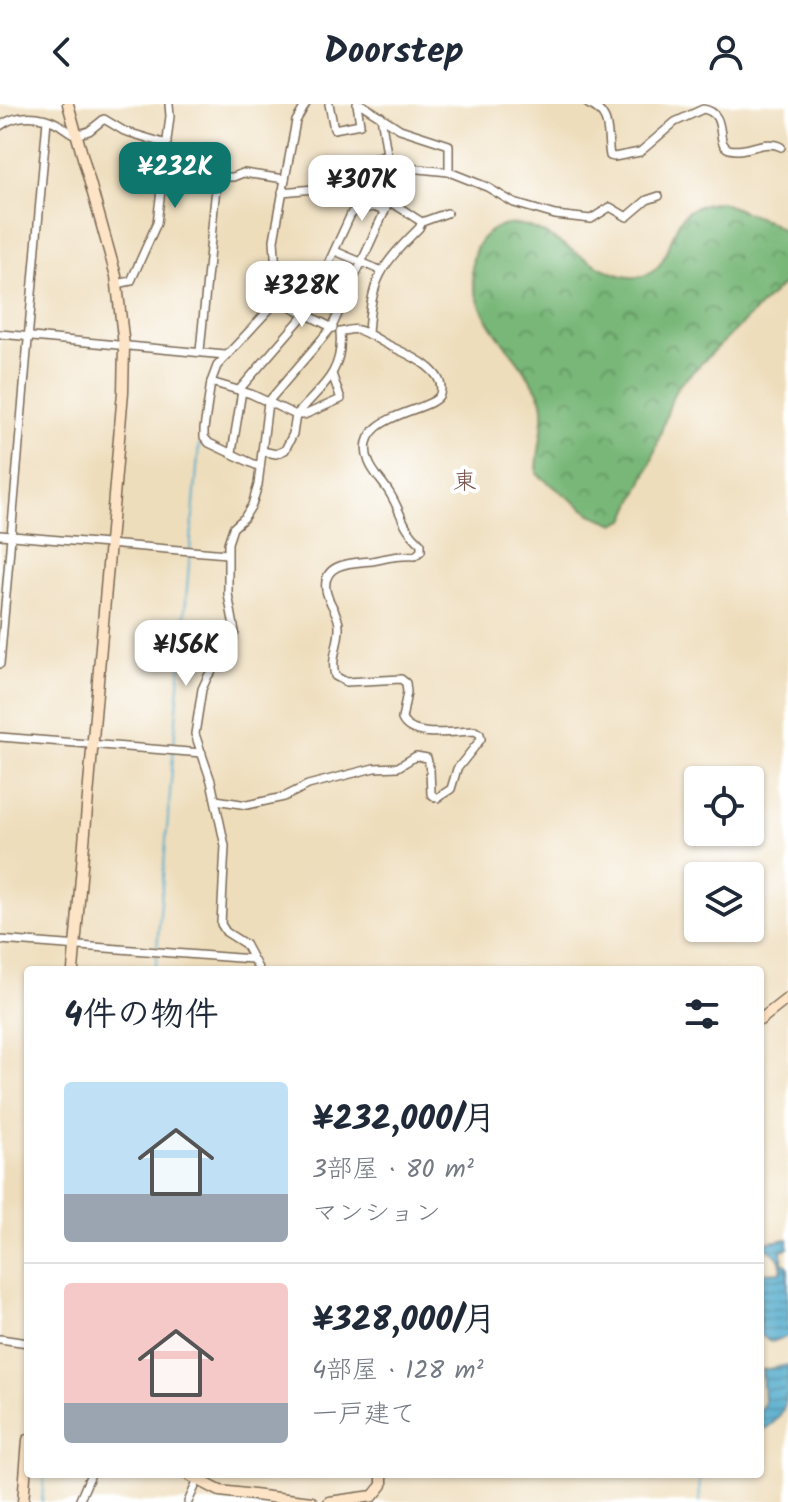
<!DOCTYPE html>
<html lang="ja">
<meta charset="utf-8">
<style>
body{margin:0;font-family:Kalam,"Klee One",sans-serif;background:#f2f2f3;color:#1f2937;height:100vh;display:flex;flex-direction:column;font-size:30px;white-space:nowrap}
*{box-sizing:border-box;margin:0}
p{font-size:26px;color:#747a83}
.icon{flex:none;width:44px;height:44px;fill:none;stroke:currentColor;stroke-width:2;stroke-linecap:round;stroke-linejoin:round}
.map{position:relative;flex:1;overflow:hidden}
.side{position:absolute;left:24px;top:862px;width:740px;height:512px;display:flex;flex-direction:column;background:#fff;border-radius:8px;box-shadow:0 2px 6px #0004}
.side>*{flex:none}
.controls{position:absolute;left:684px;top:662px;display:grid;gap:16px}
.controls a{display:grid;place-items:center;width:80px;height:80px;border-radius:8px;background:#fff;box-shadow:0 2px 6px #0004;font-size:40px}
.price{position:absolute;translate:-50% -68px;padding:0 18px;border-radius:16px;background:#fff;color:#222;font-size:26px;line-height:52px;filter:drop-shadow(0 2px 4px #0008)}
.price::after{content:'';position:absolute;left:50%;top:48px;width:24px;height:18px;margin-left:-12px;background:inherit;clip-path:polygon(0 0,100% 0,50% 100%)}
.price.on{background:#0f766e;color:#fff}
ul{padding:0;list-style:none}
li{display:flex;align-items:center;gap:24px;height:200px;padding:0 40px}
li+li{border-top:2px solid #e0e1e3}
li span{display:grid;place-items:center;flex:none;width:224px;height:160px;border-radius:8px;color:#555}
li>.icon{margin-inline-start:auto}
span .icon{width:96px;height:96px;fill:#fffc;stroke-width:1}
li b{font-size:34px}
h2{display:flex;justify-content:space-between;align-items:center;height:96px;padding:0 40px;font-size:34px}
header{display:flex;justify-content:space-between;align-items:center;height:104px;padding:0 40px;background:#fff;font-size:36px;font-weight:700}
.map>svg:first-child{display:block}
.forest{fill:url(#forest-crowns);stroke:#5a704b;stroke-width:2}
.water{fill:url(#water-rules);stroke:#436874;stroke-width:2}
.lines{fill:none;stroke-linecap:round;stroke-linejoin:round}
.stream{stroke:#4ba7c9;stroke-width:2}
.street-casing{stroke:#7a6955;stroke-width:10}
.secondary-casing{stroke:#7a6955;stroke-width:13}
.street{stroke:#fff;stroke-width:7}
.secondary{stroke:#fee4c6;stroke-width:10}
.labels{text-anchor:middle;stroke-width:8;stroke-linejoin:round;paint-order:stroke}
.quarter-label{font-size:24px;fill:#79544b;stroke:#fff}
</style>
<header><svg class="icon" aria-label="back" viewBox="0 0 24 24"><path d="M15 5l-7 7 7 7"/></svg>Doorstep<svg class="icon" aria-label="person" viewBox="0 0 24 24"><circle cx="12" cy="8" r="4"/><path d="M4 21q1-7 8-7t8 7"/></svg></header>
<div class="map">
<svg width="788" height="1398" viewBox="0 0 788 1398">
<defs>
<pattern id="forest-crowns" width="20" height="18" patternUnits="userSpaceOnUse" patternTransform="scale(2)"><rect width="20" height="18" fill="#78b778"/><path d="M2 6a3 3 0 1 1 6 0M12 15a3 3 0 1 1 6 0" fill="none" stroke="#649562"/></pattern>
<pattern id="water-rules" width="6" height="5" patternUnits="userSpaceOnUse" patternTransform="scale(2)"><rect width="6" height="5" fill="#4ba7c9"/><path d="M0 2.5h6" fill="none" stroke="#4088a3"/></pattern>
</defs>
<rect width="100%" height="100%" fill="#fff"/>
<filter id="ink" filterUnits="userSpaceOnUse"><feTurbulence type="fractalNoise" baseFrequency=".0125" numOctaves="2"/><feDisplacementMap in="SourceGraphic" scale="16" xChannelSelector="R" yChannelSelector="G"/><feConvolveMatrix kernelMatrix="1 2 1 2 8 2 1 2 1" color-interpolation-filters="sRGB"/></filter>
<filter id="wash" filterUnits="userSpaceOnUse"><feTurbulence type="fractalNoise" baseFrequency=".006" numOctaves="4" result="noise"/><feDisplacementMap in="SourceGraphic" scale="32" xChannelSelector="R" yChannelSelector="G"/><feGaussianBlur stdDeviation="1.8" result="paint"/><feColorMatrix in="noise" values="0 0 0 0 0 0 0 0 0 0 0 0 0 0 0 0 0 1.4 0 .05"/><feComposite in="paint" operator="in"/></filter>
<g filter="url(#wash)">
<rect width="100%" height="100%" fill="#edb"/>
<path class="forest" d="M 720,98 L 770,118 L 788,130 L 788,170 L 785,178 L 679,281 L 673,291 L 651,359 L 625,416 L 615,420 L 591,410 L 537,370 C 536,349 549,310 540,292 C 519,247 474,220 472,166 C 472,154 475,142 484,133 C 493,122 508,119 522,121 C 558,129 604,177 637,173 C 671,170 667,128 686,109 C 695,101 709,100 720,98 Z"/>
<g class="water">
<path d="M 788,1135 L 788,1144 L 781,1146 L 783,1159 L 788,1162 L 788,1232 L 772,1238 L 760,1231 L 760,1169 L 781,1168 C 784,1155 773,1148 763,1142 L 769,1138 Z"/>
<path d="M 788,1261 C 788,1292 788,1315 760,1327 L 760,1305 L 764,1300 L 762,1266 Z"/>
</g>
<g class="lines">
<g class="stream">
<polyline points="157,845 199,340"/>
<polyline points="155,866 157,851"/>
<polyline points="699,1370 700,1398"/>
<polyline points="42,1398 44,1370"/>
</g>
</g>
</g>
<g filter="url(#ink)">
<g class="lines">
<defs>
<g id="street">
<polyline points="329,0 334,25 360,20 357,0"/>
<polyline points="361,0 400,25 449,41 449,68"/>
<path d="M 588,0 C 613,10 606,29 610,52 L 614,53 L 640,48 L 675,18 L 703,5 C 729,9 714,40 729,45 C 746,50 765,34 781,43"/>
<path d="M 0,22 C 17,9 41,10 60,21 C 66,25 70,29 76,31 L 89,27 L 104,15 L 124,27 L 167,40"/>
<polyline points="165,59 217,73"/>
<polyline points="388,62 449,68 487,83 514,99 555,111 591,115 610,103 627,113 647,96 659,92"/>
<polyline points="285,75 296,17 306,0"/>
<polyline points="282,88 324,84 338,74 352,70 370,55 387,50"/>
<path d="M 388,98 C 402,103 409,111 422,118 L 447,109"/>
<polyline points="335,147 382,167"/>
<polyline points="117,180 131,177 157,119 170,12 169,0"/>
<polyline points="278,196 333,224"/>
<polyline points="0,230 225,251"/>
<path d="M 368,230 C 371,175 381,162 419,124 L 422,118"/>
<polyline points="200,247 217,73 233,73 243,69 285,75 274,136 278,196 217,262 211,278 204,325 204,333 209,339 260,363"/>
<path d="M 211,278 L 251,290 L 296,311 C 321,283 344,269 340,228 C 346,227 352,224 358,226 C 367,228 377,235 386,240 C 402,248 448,265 440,290 C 434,309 350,309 369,358 C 373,369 383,378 389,388 C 403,410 400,421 421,440 L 421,447 L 415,452 C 397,451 388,454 372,457 C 353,459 322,458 326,486 C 328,499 339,509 339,522 C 340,539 330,554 335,572 L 346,578 L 401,575 L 406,579 L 407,588 L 402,615 C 411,636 455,627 475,627 L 480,630 L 481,635 L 457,665 L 451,685 L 437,694 L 431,690 L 430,666 L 427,654 L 416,652 L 398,663 L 374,664 L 331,675 L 308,681 L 284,693 L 247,701 L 216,696"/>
<polyline points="239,286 305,210 352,108 372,103 385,107"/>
<polyline points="262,347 276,350 285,346 293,330 296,311 304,311 341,295 332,270"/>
<polyline points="232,348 242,287"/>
<polyline points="0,431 227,450"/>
<polyline points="0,560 47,16"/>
<polyline points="0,633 202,649"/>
<polyline points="0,836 252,855"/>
<polyline points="259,866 245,840 226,828 221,820 225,742 211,677 195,630 202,585 208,572 232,540 235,528 228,490 228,439 233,424 244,414 252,401 258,381 268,298 332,223 387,102 387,50 381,12"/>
<polyline points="0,1235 28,1239"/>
<polyline points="79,1398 91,1370"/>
<polyline points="188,1398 198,1376"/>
</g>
<g id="secondary">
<polyline points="68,0 116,172 124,242 123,288 73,866"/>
<polyline points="760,916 788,894"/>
<polyline points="187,1370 220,1387 312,1398"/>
<polyline points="23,1398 28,1336"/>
<polyline points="329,1398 373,1392 382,1381 382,1370"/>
</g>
</defs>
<use href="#street" class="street-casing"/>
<use href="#secondary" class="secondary-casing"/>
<use href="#street" class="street"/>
<use href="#secondary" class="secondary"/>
</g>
</g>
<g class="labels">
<g class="quarter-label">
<text x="465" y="385">東</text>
</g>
</g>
</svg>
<div class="controls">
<a><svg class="icon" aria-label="locate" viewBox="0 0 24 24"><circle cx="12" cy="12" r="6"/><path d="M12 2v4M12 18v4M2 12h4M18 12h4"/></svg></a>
<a><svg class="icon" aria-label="layers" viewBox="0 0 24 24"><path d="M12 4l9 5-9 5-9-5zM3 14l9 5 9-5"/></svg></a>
</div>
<b class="price on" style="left:175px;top:106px">¥232K</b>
<b class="price" style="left:362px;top:119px">¥307K</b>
<b class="price" style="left:302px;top:225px">¥328K</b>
<b class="price" style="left:186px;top:584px">¥156K</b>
<section class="side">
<h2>4件の物件<svg class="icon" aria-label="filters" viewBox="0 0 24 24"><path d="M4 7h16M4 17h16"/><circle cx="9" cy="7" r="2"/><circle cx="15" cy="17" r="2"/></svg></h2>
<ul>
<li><span style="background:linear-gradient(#bfe0f5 70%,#9aa5b1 0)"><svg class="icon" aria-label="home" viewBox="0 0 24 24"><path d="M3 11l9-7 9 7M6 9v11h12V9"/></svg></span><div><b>¥232,000/月</b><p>3部屋 · 80 m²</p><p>マンション</p></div></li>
<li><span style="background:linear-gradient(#f6c9c9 75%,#9aa5b1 0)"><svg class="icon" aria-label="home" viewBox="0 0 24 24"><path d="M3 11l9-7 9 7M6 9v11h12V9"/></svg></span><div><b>¥328,000/月</b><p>4部屋 · 128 m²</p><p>一戸建て</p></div></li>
</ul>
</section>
</div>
